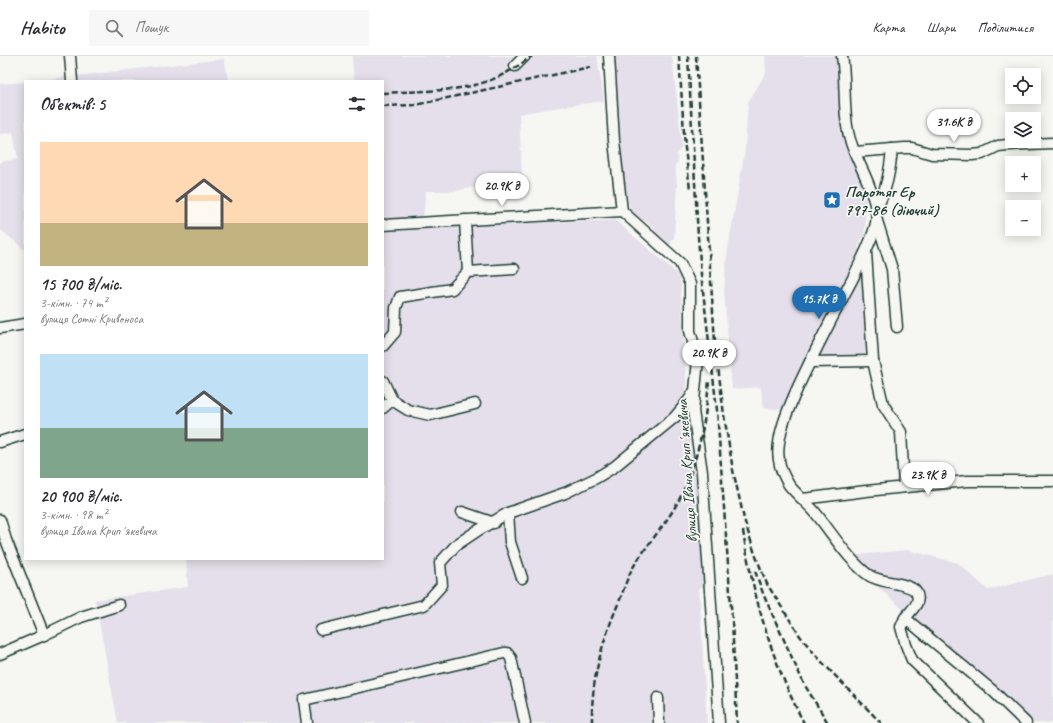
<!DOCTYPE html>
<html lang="uk">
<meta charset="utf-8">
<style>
body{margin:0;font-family:Caveat,sans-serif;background:#f7f7f7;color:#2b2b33;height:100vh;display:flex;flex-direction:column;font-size:15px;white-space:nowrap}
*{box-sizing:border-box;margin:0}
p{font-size:13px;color:#7c7c81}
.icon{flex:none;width:22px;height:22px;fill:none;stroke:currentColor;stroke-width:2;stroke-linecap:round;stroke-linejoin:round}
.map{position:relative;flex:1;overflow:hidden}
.drawer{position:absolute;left:24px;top:24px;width:360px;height:480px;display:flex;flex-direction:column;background:#fff;border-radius:0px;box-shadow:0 2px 10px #0003}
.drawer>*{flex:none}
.controls{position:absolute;left:1005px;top:12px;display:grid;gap:8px}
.controls a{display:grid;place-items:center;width:36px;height:36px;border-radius:0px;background:#fff;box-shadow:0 2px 10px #0003;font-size:20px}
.price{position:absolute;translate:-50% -34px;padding:0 9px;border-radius:14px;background:#fff;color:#222;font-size:13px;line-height:26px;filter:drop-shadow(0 1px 2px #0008)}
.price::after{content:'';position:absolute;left:50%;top:24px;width:12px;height:9px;margin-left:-6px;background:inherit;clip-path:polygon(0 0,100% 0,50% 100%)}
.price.selected{background:#1f6fb2;color:#fff}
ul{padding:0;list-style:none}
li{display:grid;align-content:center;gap:8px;height:212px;padding:0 16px}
li span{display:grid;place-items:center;height:124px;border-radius:0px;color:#555}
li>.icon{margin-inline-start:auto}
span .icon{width:72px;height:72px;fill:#fffc;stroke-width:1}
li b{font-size:17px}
h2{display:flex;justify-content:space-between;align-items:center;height:48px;padding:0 16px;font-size:17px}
header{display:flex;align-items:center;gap:24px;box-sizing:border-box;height:56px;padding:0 20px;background:#fff;border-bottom:1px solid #e1e1e2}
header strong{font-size:19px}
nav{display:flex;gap:22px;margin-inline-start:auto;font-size:14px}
.search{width:280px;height:36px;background:#f7f7f7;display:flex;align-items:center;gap:10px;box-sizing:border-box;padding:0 14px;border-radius:0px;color:#7c7c81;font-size:15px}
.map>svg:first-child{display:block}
.built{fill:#e4dfea}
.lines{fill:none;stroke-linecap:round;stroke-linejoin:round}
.minor-casing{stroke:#1f3d34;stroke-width:13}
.minor{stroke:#f6f6f2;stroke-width:10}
.rail{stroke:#1f3d34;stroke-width:2.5;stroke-dasharray:6 3;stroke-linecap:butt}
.labels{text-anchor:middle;stroke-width:3.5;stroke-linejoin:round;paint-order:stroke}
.poi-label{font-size:16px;font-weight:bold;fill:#1f3d34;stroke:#f6f6f2;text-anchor:start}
.street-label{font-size:16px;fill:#1f3d34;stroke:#f6f6f2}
</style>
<header>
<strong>Habito</strong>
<div class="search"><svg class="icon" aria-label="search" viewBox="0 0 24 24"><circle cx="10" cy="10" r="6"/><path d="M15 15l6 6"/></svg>Пошук</div>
<nav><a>Карта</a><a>Шари</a><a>Поділитися</a></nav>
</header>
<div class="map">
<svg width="1053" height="667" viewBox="0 0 1053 667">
<rect width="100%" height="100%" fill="#f6f6f2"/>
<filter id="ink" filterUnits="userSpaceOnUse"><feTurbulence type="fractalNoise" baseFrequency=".025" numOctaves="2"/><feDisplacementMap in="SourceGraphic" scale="8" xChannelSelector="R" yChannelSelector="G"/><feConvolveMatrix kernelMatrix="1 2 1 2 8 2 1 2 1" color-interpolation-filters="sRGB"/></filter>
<g filter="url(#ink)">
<g class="built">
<polygon points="352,0 597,0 604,45 552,52 519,58 522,121 456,135 426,135 423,161 383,163 383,25 354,25"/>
<polygon points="613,0 672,0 682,91 677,97 678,106 675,109 677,128 674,182 669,190 656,180 653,170 631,158 619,101"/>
<polygon points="765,0 837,0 838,18 841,18 840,77 846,87 866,137 865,174 858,192 864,199 867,284 865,287 865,302 815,306 788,354 763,352 761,331 732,333 724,234 727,199 745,93 748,46 766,17"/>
<polygon points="224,3 229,25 32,25"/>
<polygon points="25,26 25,194 0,173 0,106 18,103 13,76 0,78 0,28"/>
<polygon points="615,164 680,220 688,359 691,360 704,531 699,532 707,667 118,667 95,544 188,531 186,503 383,503 383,173"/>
<polygon points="907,494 958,507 988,534 1053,518 1053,667 1033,667 849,506 859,499"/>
</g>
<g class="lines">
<defs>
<g id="minor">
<polyline points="70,0 72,25"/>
<polyline points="609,0 614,85 622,155 680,207 690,228 690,275 698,304 693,355 702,416 719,667"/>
<path d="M 842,0 C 846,25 843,51 848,76 C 852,97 866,117 872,138 C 875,147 878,157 876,167 C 872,186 861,204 853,222 C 834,258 815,294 798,331 C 789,351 775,382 779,404 C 780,413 784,421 789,429 C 796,438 806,446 814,455 C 830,474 850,507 870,520 C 881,527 911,527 916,536 C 922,547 911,554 905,562"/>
<polyline points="515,10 525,0"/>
<polyline points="855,96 905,92 912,92 932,98 972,99 982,98 998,90 1008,89 1053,87"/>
<path d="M 876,153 C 887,134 890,114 892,93"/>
<polyline points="465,164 468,216"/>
<polyline points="877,165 892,213 897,271"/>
<polyline points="383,169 622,155"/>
<polyline points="866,196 873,305 883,348 901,376 904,431"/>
<polyline points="0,272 25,268"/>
<polyline points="383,290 395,276 396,252 400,241 452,233 468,216 514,213"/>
<polyline points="810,306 873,305"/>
<polyline points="383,325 392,344 408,354 430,359 475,348"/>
<polyline points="383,352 392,344"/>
<polyline points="0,386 25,378"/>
<polyline points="803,443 866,435 967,425 1053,425"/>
<polyline points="462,456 494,467"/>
<polyline points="508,457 510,486 522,522"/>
<polyline points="0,464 6,484 44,579"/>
<polyline points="321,574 424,549 442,529 440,507 456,489 477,475 508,457 565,437 596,422 614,411 675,361 689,344 694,336"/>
<polyline points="0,598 44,579 81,561 119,549"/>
<polyline points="658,642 659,667"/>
<polyline points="307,667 304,644 504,597 507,597 511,602 525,667"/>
<polyline points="978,667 912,604 906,589 901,571 905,562 993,635 1026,667"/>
</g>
</defs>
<use href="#minor" class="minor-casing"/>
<use href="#minor" class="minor"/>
<g class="rail">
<polyline points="679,0 685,92 690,133"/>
<polyline points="688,0 698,181 701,218 717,354 732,564 737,667"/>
<polyline points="696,0 715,286 724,359 733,414 744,463 755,498 767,528 800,580 819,603 881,667"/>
<path d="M 383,37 C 412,35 447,36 475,29 C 496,24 515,13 532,0"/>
<polyline points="383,50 415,49 590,11"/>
<path d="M 743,475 C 753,542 773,608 804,667"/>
<polyline points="755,515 764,540 804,628 828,667"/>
<path d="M 592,667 C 591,621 603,583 621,541 C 624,532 627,523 631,515 C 645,490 667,468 680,442 C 698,405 706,365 709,324"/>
</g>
</g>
</g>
<defs>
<symbol id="sight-square" viewBox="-11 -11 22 22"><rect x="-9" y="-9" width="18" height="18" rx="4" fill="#1f6fb2" stroke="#f6f6f2"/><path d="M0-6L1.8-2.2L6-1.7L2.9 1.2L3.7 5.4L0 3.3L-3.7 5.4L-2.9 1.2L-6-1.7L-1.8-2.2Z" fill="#fff"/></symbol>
</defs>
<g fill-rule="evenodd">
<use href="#sight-square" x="822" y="134" width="20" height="20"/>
</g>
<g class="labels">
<g class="poi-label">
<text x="845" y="141">Паротяг Ер<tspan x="845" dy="18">797-86 (діючий)</tspan></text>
</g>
<g class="street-label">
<text transform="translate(686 415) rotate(-94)" y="6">вулиця Івана Крипʼякевича</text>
</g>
</g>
</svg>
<div class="controls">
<a><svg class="icon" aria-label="locate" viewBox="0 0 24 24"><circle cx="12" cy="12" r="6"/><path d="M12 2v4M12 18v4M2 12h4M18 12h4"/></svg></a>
<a><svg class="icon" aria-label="layers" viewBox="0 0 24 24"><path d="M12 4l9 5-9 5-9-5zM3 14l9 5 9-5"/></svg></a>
<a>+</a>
<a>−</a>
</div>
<b class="price" style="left:954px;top:87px">31.6K ₴</b>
<b class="price" style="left:502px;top:151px">20.9K ₴</b>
<b class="price selected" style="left:819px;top:264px">15.7K ₴</b>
<b class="price" style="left:709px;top:318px">20.9K ₴</b>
<b class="price" style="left:928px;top:440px">23.9K ₴</b>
<section class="drawer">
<h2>Об’єктів: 5<svg class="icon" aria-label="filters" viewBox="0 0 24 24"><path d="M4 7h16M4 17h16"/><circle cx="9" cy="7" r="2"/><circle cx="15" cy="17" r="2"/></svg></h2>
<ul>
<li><span style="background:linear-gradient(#ffd9b3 65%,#c2b280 0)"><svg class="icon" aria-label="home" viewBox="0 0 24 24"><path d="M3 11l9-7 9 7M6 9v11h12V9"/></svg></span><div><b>15 700 ₴/міс.</b><p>3-кімн. · 74 m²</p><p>вулиця Сотні Кривоноса</p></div></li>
<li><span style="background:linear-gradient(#bfe0f5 60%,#7fa58c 0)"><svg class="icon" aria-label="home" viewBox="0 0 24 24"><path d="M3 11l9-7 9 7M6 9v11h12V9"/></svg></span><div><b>20 900 ₴/міс.</b><p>3-кімн. · 98 m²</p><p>вулиця Івана Крипʼякевича</p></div></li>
</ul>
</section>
</div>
